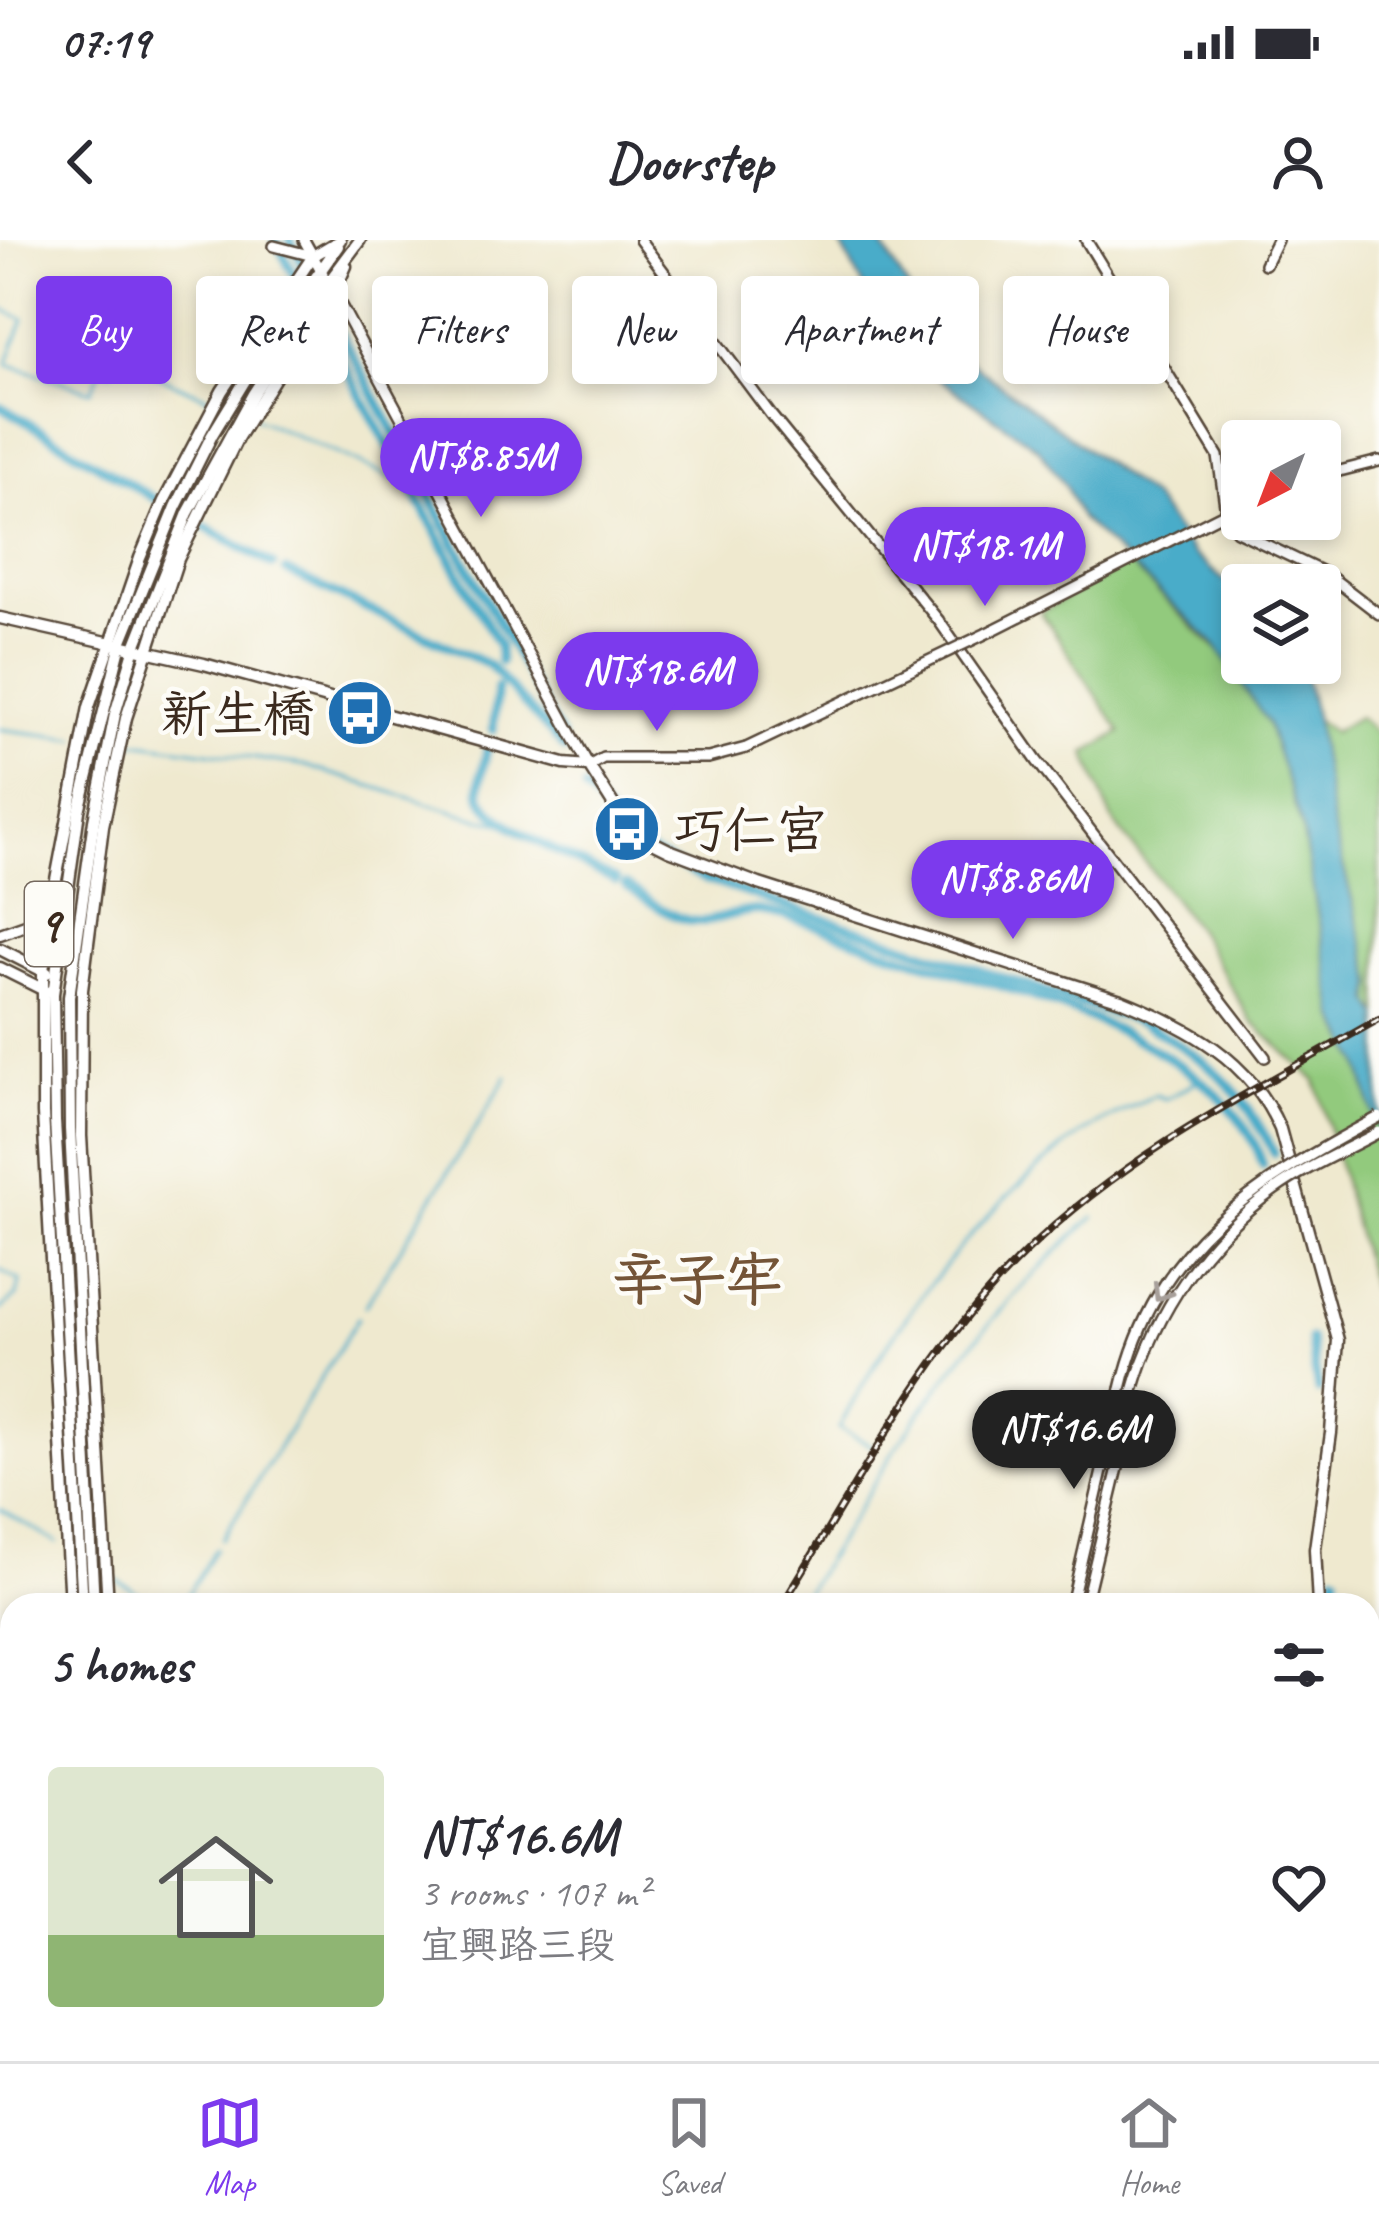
<!DOCTYPE html>
<meta charset="utf-8">
<style>
body{margin:0;font-family:Caveat,"LXGW WenKai TC",sans-serif;background:#f7f7f7;color:#2b2b33;height:100vh;display:flex;flex-direction:column;font-size:45px;white-space:nowrap}
*{box-sizing:border-box;margin:0}
p{font-size:39px;color:#7c7c81}
.icon{flex:none;width:66px;height:66px;fill:none;stroke:currentColor;stroke-width:2;stroke-linecap:round;stroke-linejoin:round}
.map{position:relative;flex:1;overflow:hidden}
.details{position:absolute;left:0px;top:1353px;width:1380px;height:468px;display:flex;flex-direction:column;background:#fff;border-radius:36px 36px 0 0;box-shadow:0 6px 18px #0003}
.details>*{flex:none}
.top-card{position:absolute;left:36px;top:36px;width:1308px;height:108px;display:flex;gap:24px}
.needle{width:78px;rotate:222deg}
.fabs{position:absolute;left:1221px;top:180px;display:grid;gap:24px}
.fabs a{display:grid;place-items:center;width:120px;height:120px;border-radius:12px;background:#fff;box-shadow:0 6px 18px #0003;font-size:60px}
.price{position:absolute;translate:-50% -102px;padding:0 27px;border-radius:42px;background:#7c3aed;color:#fff;font-size:39px;line-height:78px;filter:drop-shadow(0 3px 6px #0008)}
.price::after{content:'';position:absolute;left:50%;top:72px;width:36px;height:27px;margin-left:-18px;background:inherit;clip-path:polygon(0 0,100% 0,50% 100%)}
.price.current{background:#222;color:#fff}
ul{padding:0;list-style:none}
li{display:flex;align-items:center;gap:36px;height:300px;padding:0 48px}
li+li{border-top:3px solid #e1e1e2}
li span{display:grid;place-items:center;flex:none;width:336px;height:240px;border-radius:12px;color:#555}
li>.icon{margin-inline-start:auto}
span .icon{width:144px;height:144px;fill:#fffc;stroke-width:1}
li b{font-size:51px}
h2{display:flex;justify-content:space-between;align-items:center;height:144px;padding:0 48px;font-size:51px}
.tag{padding:0 42px;border-radius:12px;background:#fff;box-shadow:0 6px 18px #0003;font-size:42px;line-height:108px}
.tag.current{background:#7c3aed;color:#fff}
.status{display:flex;justify-content:space-between;align-items:center;height:84px;padding:0 60px;background:#fff;direction:ltr}
.status svg{height:33px;fill:currentColor}
header{display:flex;justify-content:space-between;align-items:center;height:156px;padding:0 48px;background:#fff;font-size:54px;font-weight:700}
.tab-bar{display:flex;justify-content:space-around;align-items:center;height:168px;border-top:3px solid #e1e1e2;background:#fff;font-size:33px;color:#7c7c81}
.tab-bar a{display:grid;justify-items:center;gap:6px}
.tab-bar .current{color:#7c3aed}
.map>svg:first-child{display:block}
.green{fill:#92ca7d;stroke:#667a4e;stroke-width:3}
.water{fill:#4aacc9;stroke:#426b74;stroke-width:3}
.lines{fill:none;stroke-linecap:round;stroke-linejoin:round}
.stream{stroke:#4aacc9;stroke-width:3}
.canal{stroke:#4aacc9;stroke-width:9}
.minor-casing{stroke:#564739;stroke-width:14}
.major-casing{stroke:#564739;stroke-width:15}
.minor{stroke:#fff;stroke-width:9}
.major{stroke:#fff;stroke-width:10}
.rail-casing{stroke:#3b2a1e;stroke-width:8}
.rail{stroke:#fdfcf7;stroke-width:3;stroke-dasharray:9;stroke-linecap:butt}
.minor-bridge-casing{stroke:#564739;stroke-width:14;stroke-linecap:butt}
.minor-bridge{stroke:#fff;stroke-width:9}
.oneway{stroke:#a79f9a}
.labels{text-anchor:middle;stroke-width:9;stroke-linejoin:round;paint-order:stroke}
.shield{fill:#fdfcf7;stroke:#75695f;stroke-width:3}
.shield-label{font-size:48px;font-weight:bold;fill:#3b2a1e}
.poi-label{font-size:51px;fill:#3b2a1e;stroke:#fdfcf7;text-anchor:end}
.quarter-label{font-size:57px;font-weight:bold;fill:#745437;stroke:#fdfcf7}
</style>
<div class="status"><b>07:19</b><svg viewBox="0 0 49 12"><path d="M0 12V9h3v3zM5 12V6h3v6zM10 12V3h3v9zM15 12V0h3v12zM26 1h20v11H26zM47 4h2v5h-2z"/></svg></div>
<header><svg class="icon" aria-label="back" viewBox="0 0 24 24"><path d="M15 5l-7 7 7 7"/></svg>Doorstep<svg class="icon" aria-label="person" viewBox="0 0 24 24"><circle cx="12" cy="8" r="4"/><path d="M4 21q1-7 8-7t8 7"/></svg></header>
<div class="map">
<svg width="1379" height="1821" viewBox="0 0 1379 1821">
<rect width="100%" height="100%" fill="#fdfcf7"/>
<filter id="ink" filterUnits="userSpaceOnUse"><feTurbulence type="fractalNoise" baseFrequency=".00833" numOctaves="2"/><feDisplacementMap in="SourceGraphic" scale="24" xChannelSelector="R" yChannelSelector="G"/><feConvolveMatrix kernelMatrix="1 2 1 2 8 2 1 2 1" color-interpolation-filters="sRGB"/></filter>
<filter id="wash" filterUnits="userSpaceOnUse"><feTurbulence type="fractalNoise" baseFrequency=".004" numOctaves="4" result="noise"/><feDisplacementMap in="SourceGraphic" scale="48" xChannelSelector="R" yChannelSelector="G"/><feGaussianBlur stdDeviation="2.7" result="paint"/><feColorMatrix in="noise" values="0 0 0 0 0 0 0 0 0 0 0 0 0 0 0 0 0 1.4 0 .05"/><feComposite in="paint" operator="in"/></filter>
<g filter="url(#wash)">
<rect width="100%" height="100%" fill="#efe9cf"/>
<polygon class="green" points="1128,323 1210,403 1333,492 1358,477 1379,496 1379,1076 1316,841 1251,781 1197,690 1111,578 1086,513 1121,492 1041,372"/>
<polygon class="water" points="838,0 879,0 930,85 976,126 1152,258 1193,314 1242,356 1242,423 1301,423 1316,480 1332,583 1374,743 1371,761 1379,776 1379,896 1360,824 1336,777 1302,587 1267,482 1214,403 1080,278 1066,247 1038,208 920,126 869,56"/>
<g class="lines">
<g class="stream">
<polyline points="0,68 24,79 7,124 91,151 102,128 111,132 118,119 212,159"/>
<polyline points="256,178 395,239 402,234"/>
<polyline points="0,489 76,499"/>
<polyline points="88,499 90,499"/>
<polyline points="126,501 303,525 479,579 508,584"/>
<polyline points="0,1030 20,1041 17,1056 0,1070"/>
<polyline points="365,1066 507,837"/>
<path d="M 874,1207 L 839,1188 C 894,1082 971,980 1065,906 C 1092,885 1125,870 1155,855 L 1166,859 L 1201,839"/>
<path d="M 889,1218 C 951,1126 1011,1050 1094,977"/>
<polyline points="0,1269 57,1303"/>
<polyline points="222,1299 358,1078"/>
<polyline points="115,1339 158,1365"/>
<polyline points="181,1365 216,1308"/>
<polyline points="798,1365 889,1219"/>
<polyline points="821,1809 829,1821"/>
</g>
<g class="canal">
<polyline points="275,0 307,58"/>
<polyline points="290,0 314,45"/>
<polyline points="322,60 562,498 565,509"/>
<polyline points="315,73 499,406 500,422"/>
<polyline points="0,166 160,262"/>
<polyline points="205,287 273,325"/>
<polyline points="286,331 489,425 565,509"/>
<polyline points="493,490 497,448"/>
<path d="M 487,509 C 485,523 477,543 481,556 C 491,586 587,625 616,641"/>
<polyline points="585,550 627,594"/>
<path d="M 647,610 L 706,640 L 1145,784 C 1208,820 1242,847 1274,913"/>
<path d="M 625,645 C 648,660 678,686 707,681 C 724,678 745,669 762,671 C 800,677 855,701 893,713 C 1006,749 1225,799 1263,925"/>
<polyline points="1310,1099 1318,1150"/>
<polyline points="1334,1365 1336,1334"/>
<polyline points="1368,1440 1379,1454"/>
<polyline points="1368,1520 1379,1558"/>
</g>
</g>
</g>
<g filter="url(#ink)">
<g class="lines">
<defs>
<g id="minor">
<polyline points="304,0 323,34"/>
<polyline points="640,0 771,175 939,381 1037,521 1265,817"/>
<polyline points="1086,0 1218,216 1227,279 1237,291 1327,334 1379,374"/>
<polyline points="274,6 313,16"/>
<polyline points="1265,24 1277,0"/>
<polyline points="332,49 589,526 603,518 708,518 746,508"/>
<polyline points="1320,236 1379,221"/>
<polyline points="1071,1365 1121,1149"/>
<polyline points="1085,1365 1130,1178 1133,1151"/>
<polyline points="960,1821 963,1809"/>
<polyline points="973,1821 976,1809"/>
</g>
<g id="major">
<path d="M 0,378 L 204,424 L 564,524 L 589,526 L 613,564 L 643,597 L 669,610 L 759,644 L 1121,760 C 1188,787 1250,819 1280,889 L 1338,1100 L 1331,1193 L 1315,1309 L 1318,1365"/>
<polyline points="0,694 31,683 50,658"/>
<polyline points="0,709 47,733"/>
<polyline points="0,728 46,751"/>
<polyline points="70,1365 43,873 43,731 54,650 89,467 140,318 164,261 222,151 313,16 340,0"/>
<polyline points="83,1365 55,881 53,754 79,571 121,403 176,267 212,195 260,116 338,6"/>
<polyline points="94,1365 70,889 69,757 94,580 115,474 135,407 188,273 253,154 305,74 360,0"/>
<polyline points="108,1365 81,896 82,750 103,586 126,478 178,319 238,197 311,80 334,53 346,26"/>
<polyline points="1368,1562 1379,1598"/>
<polyline points="90,1809 91,1821"/>
<polyline points="109,1809 110,1821"/>
<polyline points="120,1809 120,1821"/>
<polyline points="136,1809 137,1821"/>
</g>
</defs>
<use href="#minor" class="minor-casing"/>
<use href="#major" class="major-casing"/>
<use href="#minor" class="minor"/>
<use href="#major" class="major"/>
<defs>
<g id="rail">
<path d="M 782,1365 C 856,1247 926,1108 1027,1011 C 1130,911 1256,849 1379,779"/>
<polyline points="497,1821 504,1809"/>
</g>
</defs>
<use href="#rail" class="rail-casing"/>
<use href="#rail" class="rail"/>
<defs>
<g id="minor-bridge">
<polyline points="746,508 985,394 1242,264"/>
<path d="M 1121,1149 C 1155,1003 1256,943 1379,877"/>
<path d="M 1133,1151 C 1156,1071 1205,999 1274,950 C 1306,927 1344,911 1379,892"/>
</g>
</defs>
<use href="#minor-bridge" class="minor-bridge-casing"/>
<use href="#minor-bridge" class="minor-bridge"/>
</g>
<defs><path id="oneway-chevron" d="M-2-3.5L2.5 0L-2 3.5" fill="none" stroke-width="1.6" stroke-linecap="round" stroke-linejoin="round" transform="scale(3)"/></defs>
<use class="oneway" href="#oneway-chevron" transform="translate(1161 1053) rotate(122)"/>
</g>
<defs>
<symbol id="bus-disc" viewBox="-11 -11 22 22"><circle r="9.5" fill="#1f6fb2" stroke="#fdfcf7"/><path d="M-5-6H5V4H4V6H2V4H-2V6H-4V4H-5ZM-3.5-4V0h7V-4ZM-3.5 1.2v1.5H-2V1.2ZM2 1.2v1.5H3.5V1.2Z" fill="#fff"/></symbol>
</defs>
<g fill-rule="evenodd">
<use href="#bus-disc" x="322" y="435" width="76" height="76"/>
<use href="#bus-disc" x="589" y="551" width="76" height="76"/>
</g>
<g class="labels">
<rect class="shield" x="25" y="642" width="48" height="84" rx="9"/>
<g class="shield-label">
<text x="49" y="701">9</text>
</g>
<g class="poi-label">
<text x="314" y="491">新生橋</text>
<text x="674" y="607" text-anchor="start">巧仁宮</text>
</g>
<g class="quarter-label">
<text x="697" y="1059">辛子牢</text>
</g>
</g>
</svg>
<div class="fabs">
<a><svg class="needle" viewBox="-14 -14 28 28"><path d="M0-13l5 13h-10z" fill="#e53935"/><path d="M0 13l5-13h-10z" fill="#7c7c81"/></svg></a>
<a><svg class="icon" aria-label="layers" viewBox="0 0 24 24"><path d="M12 4l9 5-9 5-9-5zM3 14l9 5 9-5"/></svg></a>
</div>
<b class="price" style="left:481px;top:280px">NT$8.85M</b>
<b class="price" style="left:985px;top:369px">NT$18.1M</b>
<b class="price" style="left:657px;top:494px">NT$18.6M</b>
<b class="price" style="left:1013px;top:702px">NT$8.86M</b>
<b class="price current" style="left:1074px;top:1252px">NT$16.6M</b>
<div class="top-card">
<a class="tag current">Buy</a>
<a class="tag">Rent</a>
<a class="tag">Filters</a>
<a class="tag">New</a>
<a class="tag">Apartment</a>
<a class="tag">House</a>
</div>
<section class="details">
<h2>5 homes<svg class="icon" aria-label="filters" viewBox="0 0 24 24"><path d="M4 7h16M4 17h16"/><circle cx="9" cy="7" r="2"/><circle cx="15" cy="17" r="2"/></svg></h2>
<ul>
<li><span style="background:linear-gradient(#dfe7d0 70%,#8fb573 0)"><svg class="icon" aria-label="home" viewBox="0 0 24 24"><path d="M3 11l9-7 9 7M6 9v11h12V9"/></svg></span><div><b>NT$16.6M</b><p>3 rooms · 107 m²</p><p>宜興路三段</p></div><svg class="icon" aria-label="heart" viewBox="0 0 24 24"><path d="M12 20l-8-8c-3-5 5-10 8-4 3-6 11-1 8 4z"/></svg></li>
</ul>
</section>
</div>
<nav class="tab-bar">
<a class="current"><svg class="icon" aria-label="map" viewBox="0 0 24 24"><path d="M3 6l6-2 6 2 6-2v14l-6 2-6-2-6 2zM9 4v14M15 6v14"/></svg>Map</a>
<a><svg class="icon" aria-label="saved" viewBox="0 0 24 24"><path d="M7 4h10v16l-5-4-5 4z"/></svg>Saved</a>
<a><svg class="icon" aria-label="home" viewBox="0 0 24 24"><path d="M3 11l9-7 9 7M6 9v11h12V9"/></svg>Home</a>
</nav>
